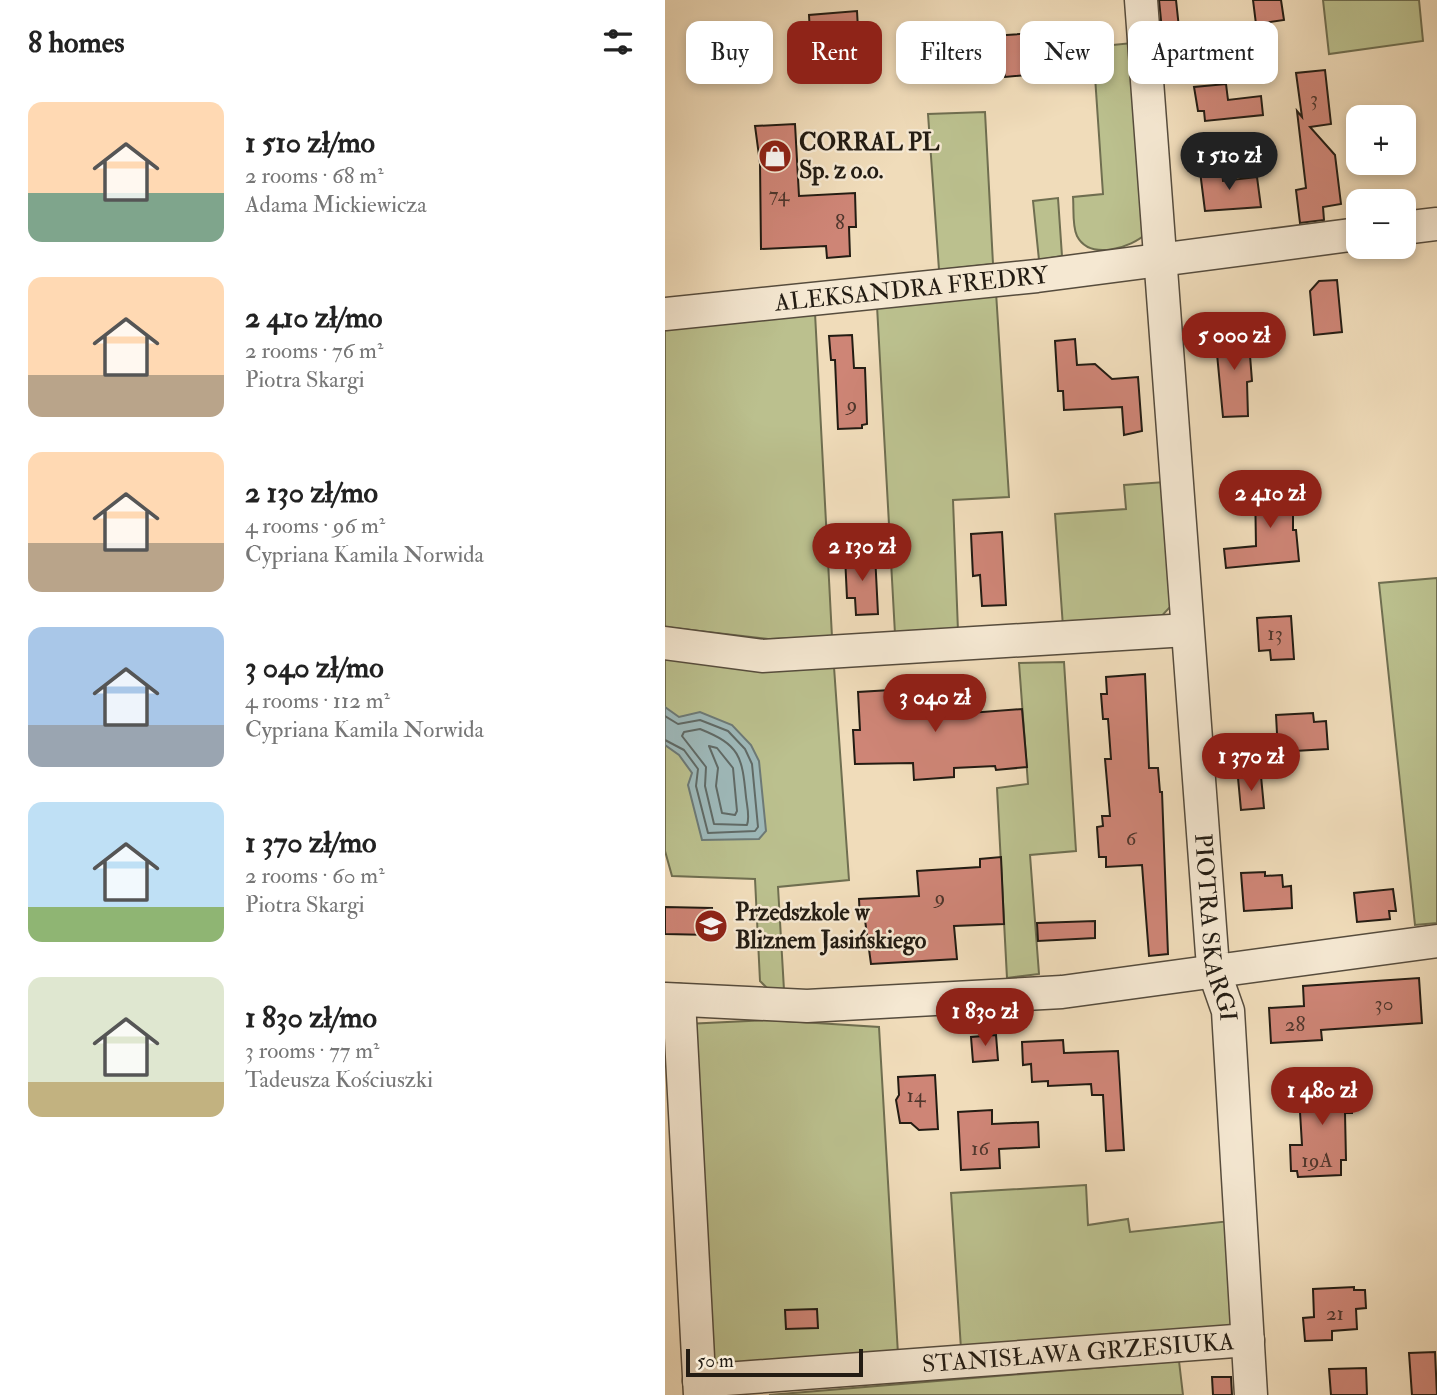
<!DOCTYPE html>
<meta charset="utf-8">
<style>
body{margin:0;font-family:"IM FELL Double Pica",serif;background:#f2f2f2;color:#222;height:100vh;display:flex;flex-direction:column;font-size:26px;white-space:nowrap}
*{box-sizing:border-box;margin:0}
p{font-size:23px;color:#767676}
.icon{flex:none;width:38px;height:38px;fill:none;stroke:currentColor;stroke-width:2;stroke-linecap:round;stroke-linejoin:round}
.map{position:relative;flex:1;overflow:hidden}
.details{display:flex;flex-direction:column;background:#fff;width:665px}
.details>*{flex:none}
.banner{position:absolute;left:21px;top:21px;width:646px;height:63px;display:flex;gap:14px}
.controls{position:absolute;left:681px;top:105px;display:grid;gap:14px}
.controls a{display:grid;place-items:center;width:70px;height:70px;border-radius:14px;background:#fff;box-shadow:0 4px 10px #0003;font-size:35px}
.scale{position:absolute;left:21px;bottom:18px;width:177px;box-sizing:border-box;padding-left:7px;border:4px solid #231c13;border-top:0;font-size:19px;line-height:24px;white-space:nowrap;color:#231c13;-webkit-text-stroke:5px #f5e8d2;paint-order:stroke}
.price{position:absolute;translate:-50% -60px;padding:0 16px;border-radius:24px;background:#8f2418;color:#fff;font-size:23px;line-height:46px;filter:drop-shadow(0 2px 4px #0008)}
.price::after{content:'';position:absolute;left:50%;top:42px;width:21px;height:16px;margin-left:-10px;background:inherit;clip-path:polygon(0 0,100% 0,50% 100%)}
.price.active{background:#222;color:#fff}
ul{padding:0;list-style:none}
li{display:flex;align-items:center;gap:21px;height:175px;padding:0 28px}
li span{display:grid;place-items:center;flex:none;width:196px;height:140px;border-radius:14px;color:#555}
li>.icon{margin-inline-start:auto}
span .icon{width:84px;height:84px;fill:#fffc;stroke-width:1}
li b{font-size:30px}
h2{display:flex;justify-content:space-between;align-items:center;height:84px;padding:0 28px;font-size:30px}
.tag{padding:0 24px;border-radius:14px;background:#fff;box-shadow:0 4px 10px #0003;font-size:24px;line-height:63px}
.tag.active{background:#8f2418;color:#fff}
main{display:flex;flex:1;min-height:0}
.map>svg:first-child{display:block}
.green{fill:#bbc08e;stroke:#6f6e50;stroke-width:2}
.water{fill:#9eb9ba;stroke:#6d7a77;stroke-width:2}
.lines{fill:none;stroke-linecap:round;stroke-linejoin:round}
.shore{stroke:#606a66;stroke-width:2}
.building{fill:#ce8576;stroke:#231c13;stroke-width:2}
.minor-casing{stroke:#564c3d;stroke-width:35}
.minor{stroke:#f5e8d2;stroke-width:32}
.labels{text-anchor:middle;stroke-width:5;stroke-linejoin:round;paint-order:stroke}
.number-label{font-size:21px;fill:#4e362c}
.poi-label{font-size:24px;font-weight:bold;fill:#231c13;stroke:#f5e8d2;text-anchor:start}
.street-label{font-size:24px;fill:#231c13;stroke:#f5e8d2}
</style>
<main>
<section class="details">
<h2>8 homes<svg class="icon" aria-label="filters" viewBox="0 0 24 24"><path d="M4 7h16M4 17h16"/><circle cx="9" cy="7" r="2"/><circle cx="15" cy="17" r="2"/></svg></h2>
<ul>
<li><span style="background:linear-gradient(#ffd9b3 65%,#7fa58c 0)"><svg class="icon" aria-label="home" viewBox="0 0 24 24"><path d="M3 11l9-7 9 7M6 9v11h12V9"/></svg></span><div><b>1 510 zł/mo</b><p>2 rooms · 68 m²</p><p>Adama Mickiewicza</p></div></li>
<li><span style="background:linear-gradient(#ffd9b3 70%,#b9a48a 0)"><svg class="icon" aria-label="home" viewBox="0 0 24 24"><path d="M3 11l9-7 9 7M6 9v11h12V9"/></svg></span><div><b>2 410 zł/mo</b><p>2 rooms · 76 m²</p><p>Piotra Skargi</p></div></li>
<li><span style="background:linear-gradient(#ffd9b3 65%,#b9a48a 0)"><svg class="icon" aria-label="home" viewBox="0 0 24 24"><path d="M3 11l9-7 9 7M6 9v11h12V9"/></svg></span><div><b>2 130 zł/mo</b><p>4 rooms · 96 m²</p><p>Cypriana Kamila Norwida</p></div></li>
<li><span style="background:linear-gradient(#a9c7e8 70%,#9aa5b1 0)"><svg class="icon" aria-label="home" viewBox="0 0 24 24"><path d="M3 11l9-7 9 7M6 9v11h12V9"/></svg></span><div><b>3 040 zł/mo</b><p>4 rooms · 112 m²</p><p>Cypriana Kamila Norwida</p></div></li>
<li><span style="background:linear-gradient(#bfe0f5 75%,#8fb573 0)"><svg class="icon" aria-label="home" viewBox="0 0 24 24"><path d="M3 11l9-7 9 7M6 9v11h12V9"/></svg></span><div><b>1 370 zł/mo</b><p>2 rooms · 60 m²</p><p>Piotra Skargi</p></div></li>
<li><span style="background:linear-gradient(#dfe7d0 75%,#c2b280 0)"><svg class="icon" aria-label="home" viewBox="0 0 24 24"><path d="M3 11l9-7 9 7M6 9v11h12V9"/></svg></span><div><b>1 830 zł/mo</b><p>3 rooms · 77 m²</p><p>Tadeusza Kościuszki</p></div></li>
</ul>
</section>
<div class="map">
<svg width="772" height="1395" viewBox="0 0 772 1395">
<rect width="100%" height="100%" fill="#f0dcba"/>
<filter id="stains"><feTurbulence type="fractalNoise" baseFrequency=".00286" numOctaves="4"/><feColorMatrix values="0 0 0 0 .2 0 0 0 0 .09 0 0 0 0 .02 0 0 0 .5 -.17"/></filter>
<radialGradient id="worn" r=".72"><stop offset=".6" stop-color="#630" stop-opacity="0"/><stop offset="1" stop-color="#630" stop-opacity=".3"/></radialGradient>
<g class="green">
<polygon points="658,0 754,0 758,41 664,54"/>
<path d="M 467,43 L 482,233 C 466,248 425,261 412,236 C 407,226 409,208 408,197 L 438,194 L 428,47 Z"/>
<polygon points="320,112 328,264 274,270 263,114"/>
<polygon points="393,198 397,256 374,260 368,201"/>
<polygon points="331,292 344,497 288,500 293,631 230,634 212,306"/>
<polygon points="150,313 167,637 103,639 0,627 0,329"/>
<polygon points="500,482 506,606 492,621 398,627 390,514 461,509 459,485"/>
<polygon points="772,578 772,923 750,925 714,583"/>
<polygon points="0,658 169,667 184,880 113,887 119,990 103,989 95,981 90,879 7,876 0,851"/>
<polygon points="399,662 411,851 365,855 374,974 342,978 332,788 363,784 354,663"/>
<polygon points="104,1020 214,1027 233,1354 43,1373 21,1024"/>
<polygon points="421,1185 423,1225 463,1219 465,1232 565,1221 574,1331 296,1349 286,1193"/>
<polygon points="514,1361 518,1395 104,1395"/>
</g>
<polygon class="water" points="0,707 14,717 35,712 67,725 86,745 94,761 101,831 94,839 37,840 23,785 27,773 14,755 0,745"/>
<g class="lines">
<g class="shore">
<polyline points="0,716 13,724 35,720 63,731 80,749 87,764 93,827 90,831 43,833 31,786 33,769 19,750 0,740"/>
<path d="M 35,729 C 75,745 77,756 81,797 C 82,806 85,817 82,825 L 49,824 L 40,786 L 41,767 L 17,736 L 19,732 Z"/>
<polygon points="44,746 52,748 68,768 72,811 70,815 57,813 51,786 53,768"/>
</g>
</g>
<g class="building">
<polygon points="494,0 511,0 514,28 497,30"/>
<polygon points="588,0 616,0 619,20 591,24"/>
<polygon points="192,11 193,29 145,34 144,15"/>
<polygon points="415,30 418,70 340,77 339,71 330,72 327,36"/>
<polygon points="660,70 666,124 645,127 670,155 676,204 658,207 659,220 635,223 631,190 641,188 632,111 637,117 631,73"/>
<polygon points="561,84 563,100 596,96 598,115 540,121 539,111 533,111 529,87"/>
<polygon points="130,124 134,196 190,193 191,227 184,227 185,256 162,258 161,246 96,249 95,163 90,126"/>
<polygon points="557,168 558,181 592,177 596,207 540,211 535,171"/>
<polygon points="672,280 677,332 649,335 645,291 654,281"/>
<polygon points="583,330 587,381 582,382 583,416 558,417 550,333"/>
<polygon points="187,335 189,368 200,368 202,424 197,425 197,428 173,429 170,360 166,360 164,336"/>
<polygon points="410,339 412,365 430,364 447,379 473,377 477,431 459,435 457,407 399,410 398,391 393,391 390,341"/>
<polygon points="628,485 628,530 631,530 634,561 561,568 559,549 591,546 590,486"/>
<polygon points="337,532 341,605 317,606 315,575 308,576 306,534"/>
<polygon points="210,554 213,614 191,615 190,598 182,598 180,556"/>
<polygon points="626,616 629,659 606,660 605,650 594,651 592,618"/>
<polygon points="480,674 484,768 493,768 495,792 497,792 503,954 484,956 477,865 441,867 441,857 434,857 432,827 438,826 437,816 445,816 440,759 446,759 443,719 438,719 436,694 442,694 441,677"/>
<polygon points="276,687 279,715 357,709 362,767 331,770 330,766 289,768 289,777 249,780 248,763 190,764 188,730 195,730 193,692"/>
<polygon points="648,713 649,722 661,721 663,749 613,752 611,715"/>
<polygon points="596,776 599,808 576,810 573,778"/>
<polygon points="336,857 339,924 289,926 292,959 206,964 200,920 195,920 194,899 254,896 252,871 315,867 315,859"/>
<polygon points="600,872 600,876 617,875 618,887 626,886 627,908 579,911 576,873"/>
<polygon points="728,889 731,911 724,911 725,919 692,922 689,893"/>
<polygon points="0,907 47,908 46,935 0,934"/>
<polygon points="430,921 430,938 373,941 372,923"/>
<polygon points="754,978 757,1023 656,1030 657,1040 606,1043 604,1008 639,1006 638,986"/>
<polygon points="331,1035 333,1060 308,1062 306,1037"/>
<polygon points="398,1040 399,1053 453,1051 459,1150 441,1151 438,1095 427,1095 426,1084 383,1086 383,1081 367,1082 366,1064 358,1065 357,1042"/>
<polygon points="270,1075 273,1129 254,1130 246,1123 235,1123 231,1100 234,1095 233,1077"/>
<polygon points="685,1077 687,1113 680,1113 681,1160 676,1160 676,1175 633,1177 632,1171 626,1171 625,1145 637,1145 633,1079"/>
<polygon points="327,1110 327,1124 373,1122 374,1147 334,1149 335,1168 296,1170 293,1112"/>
<polygon points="689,1287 689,1290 700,1290 701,1308 691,1309 692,1329 667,1331 667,1340 640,1341 638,1318 649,1317 648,1289"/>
<polygon points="152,1309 153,1328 121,1329 120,1310"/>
<polygon points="770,1352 772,1395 747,1395 744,1353"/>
<polygon points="701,1368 702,1395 666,1395 664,1369"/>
<polygon points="547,1377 566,1377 567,1395 548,1395"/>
</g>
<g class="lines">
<defs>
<g id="minor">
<path id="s1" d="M 476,0 L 547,954 L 549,971 L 563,1011 L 586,1395"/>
<polyline points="738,228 772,224"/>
<path id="s2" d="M 0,314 L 372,276 L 693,234"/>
<polyline points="0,643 97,656 522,630"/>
<polyline points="0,999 142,1006 397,992 772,941"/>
<polyline points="14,1000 35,1395"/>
<path id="s3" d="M 34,1381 L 583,1340"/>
</g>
</defs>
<use href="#minor" class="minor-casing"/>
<use href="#minor" class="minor"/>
</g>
<defs>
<symbol id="shop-disc" viewBox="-11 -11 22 22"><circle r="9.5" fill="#8f2418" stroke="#f5e8d2"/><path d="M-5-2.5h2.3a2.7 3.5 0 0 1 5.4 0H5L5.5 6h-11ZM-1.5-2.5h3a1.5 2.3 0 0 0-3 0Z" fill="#fff"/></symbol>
<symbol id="school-disc" viewBox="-11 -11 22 22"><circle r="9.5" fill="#8f2418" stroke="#f5e8d2"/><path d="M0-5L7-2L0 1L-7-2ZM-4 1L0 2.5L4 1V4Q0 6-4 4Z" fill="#fff"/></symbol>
</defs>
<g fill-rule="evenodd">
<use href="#shop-disc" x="91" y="137" width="38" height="38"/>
<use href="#school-disc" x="27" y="907" width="38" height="38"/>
</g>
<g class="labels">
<g class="number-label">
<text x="649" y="105">3</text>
<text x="114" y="201">74</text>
<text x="175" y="229">8</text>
<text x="187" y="411">9</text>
<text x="610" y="640">13</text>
<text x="466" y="845">6</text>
<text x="275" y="904">9</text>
<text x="719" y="1010">30</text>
<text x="630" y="1031">28</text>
<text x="251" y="1102">14</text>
<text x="315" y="1155">16</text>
<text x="652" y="1167">19A</text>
<text x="670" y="1320">21</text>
</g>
<g class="poi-label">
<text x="134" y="150">CORRAL PL<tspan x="134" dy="28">Sp. z o.o.</tspan></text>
<text x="70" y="920">Przedszkole w<tspan x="70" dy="28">Bliznem Jasińskiego</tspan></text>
</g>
<g class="street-label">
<text dy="8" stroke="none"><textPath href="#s2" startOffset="248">ALEKSANDRA FREDRY</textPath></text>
<text dy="8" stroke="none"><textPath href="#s1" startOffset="931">PIOTRA SKARGI</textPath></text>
<text dy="8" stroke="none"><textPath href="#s3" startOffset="380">STANISŁAWA GRZESIUKA</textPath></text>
</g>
</g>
<rect width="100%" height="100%" filter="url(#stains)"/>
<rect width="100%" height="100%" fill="url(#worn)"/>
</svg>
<div class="controls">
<a>+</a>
<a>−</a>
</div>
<div class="scale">50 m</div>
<b class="price active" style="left:564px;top:192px">1 510 zł</b>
<b class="price" style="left:569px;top:372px">5 000 zł</b>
<b class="price" style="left:605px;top:530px">2 410 zł</b>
<b class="price" style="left:197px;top:583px">2 130 zł</b>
<b class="price" style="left:270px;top:734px">3 040 zł</b>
<b class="price" style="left:586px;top:793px">1 370 zł</b>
<b class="price" style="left:320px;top:1048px">1 830 zł</b>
<b class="price" style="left:657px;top:1127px">1 480 zł</b>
<div class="banner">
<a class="tag">Buy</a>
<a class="tag active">Rent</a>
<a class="tag">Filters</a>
<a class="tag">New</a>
<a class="tag">Apartment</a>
</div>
</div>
</main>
